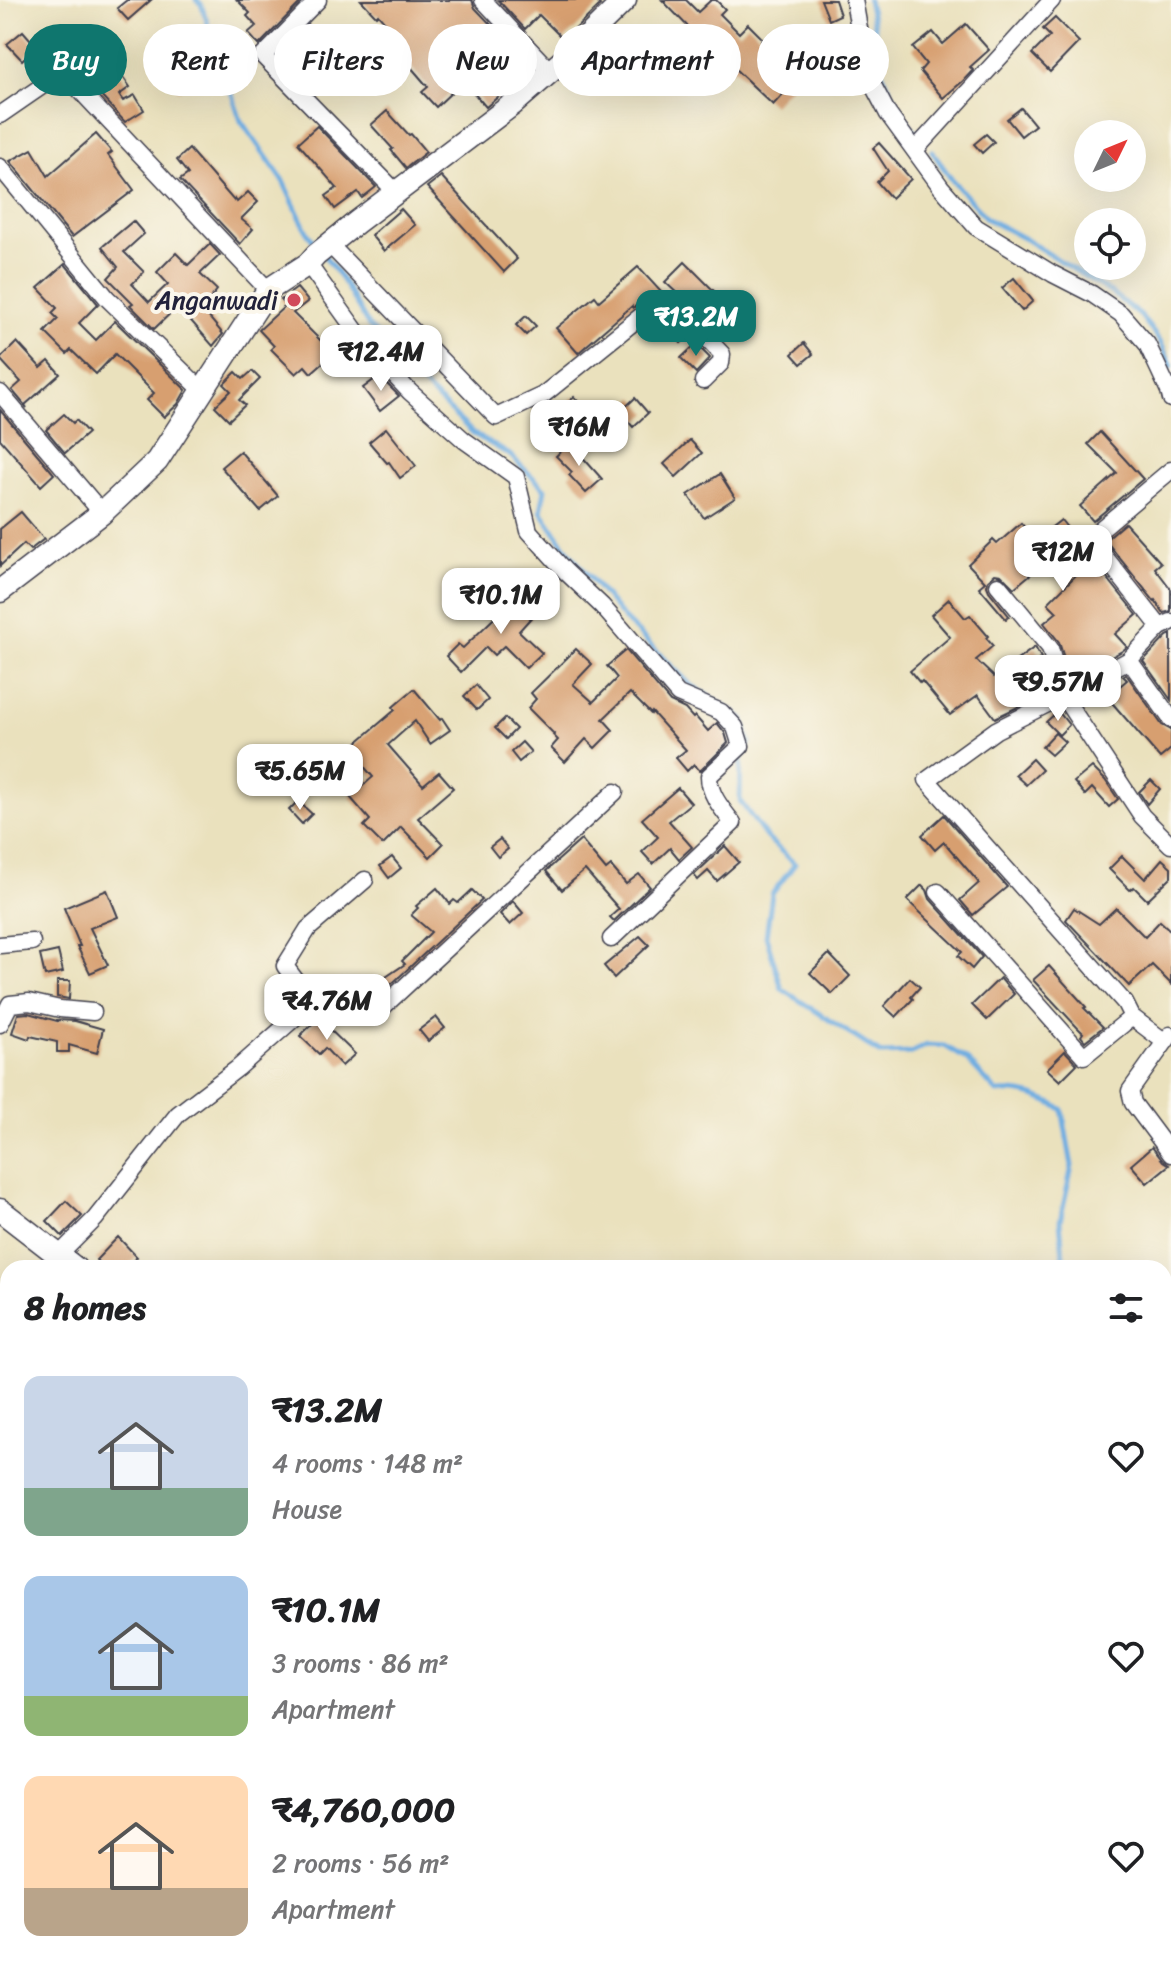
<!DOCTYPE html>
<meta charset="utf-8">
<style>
body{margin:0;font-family:Sriracha,sans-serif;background:#f2f2f2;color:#202124;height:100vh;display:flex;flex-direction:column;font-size:30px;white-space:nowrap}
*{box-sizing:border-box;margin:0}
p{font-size:26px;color:#757577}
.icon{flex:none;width:44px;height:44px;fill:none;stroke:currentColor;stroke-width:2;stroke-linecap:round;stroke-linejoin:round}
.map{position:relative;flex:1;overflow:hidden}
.panel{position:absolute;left:0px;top:1260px;width:1172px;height:714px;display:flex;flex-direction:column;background:#fff;border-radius:24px 24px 0 0;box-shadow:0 8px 32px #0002}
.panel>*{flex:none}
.banner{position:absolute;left:24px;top:24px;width:1124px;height:72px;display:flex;gap:16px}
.needle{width:52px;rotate:47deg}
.buttons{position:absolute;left:1074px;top:120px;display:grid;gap:16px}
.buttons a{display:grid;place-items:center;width:72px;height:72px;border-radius:50%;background:#fff;box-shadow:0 8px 32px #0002;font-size:40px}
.price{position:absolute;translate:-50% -68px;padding:0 18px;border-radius:16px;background:#fff;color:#222;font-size:26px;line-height:52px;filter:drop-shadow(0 2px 4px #0008)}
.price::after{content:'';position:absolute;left:50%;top:48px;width:24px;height:18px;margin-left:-12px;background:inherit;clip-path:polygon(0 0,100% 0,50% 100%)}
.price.active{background:#0f766e;color:#fff}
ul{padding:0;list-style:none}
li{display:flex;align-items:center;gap:24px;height:200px;padding:0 24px}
li span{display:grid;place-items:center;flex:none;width:224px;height:160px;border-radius:16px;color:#555}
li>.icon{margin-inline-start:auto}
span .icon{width:96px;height:96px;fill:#fffc;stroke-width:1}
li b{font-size:34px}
h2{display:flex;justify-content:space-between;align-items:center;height:96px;padding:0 24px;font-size:34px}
.tag{padding:0 28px;border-radius:36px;background:#fff;box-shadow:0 8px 32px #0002;font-size:28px;line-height:72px}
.tag.active{background:#0f766e;color:#fff}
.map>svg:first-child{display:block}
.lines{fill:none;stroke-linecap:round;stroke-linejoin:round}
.stream{stroke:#6fade1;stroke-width:5}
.building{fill:#d79f70}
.street-casing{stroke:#403f4e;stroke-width:19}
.secondary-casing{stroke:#403f4e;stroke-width:25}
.street{stroke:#fff;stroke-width:16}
.secondary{stroke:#fff;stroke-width:22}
.poi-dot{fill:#d1495b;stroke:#fbf7ec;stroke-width:3}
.labels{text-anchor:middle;stroke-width:8;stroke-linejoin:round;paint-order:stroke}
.poi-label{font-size:26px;fill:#22223b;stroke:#fbf7ec;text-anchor:end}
</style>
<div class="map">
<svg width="1171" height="1973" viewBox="0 0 1171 1973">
<rect width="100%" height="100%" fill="#fbf7ec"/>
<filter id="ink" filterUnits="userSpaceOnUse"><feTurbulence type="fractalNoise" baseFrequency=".0125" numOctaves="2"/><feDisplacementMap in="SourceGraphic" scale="16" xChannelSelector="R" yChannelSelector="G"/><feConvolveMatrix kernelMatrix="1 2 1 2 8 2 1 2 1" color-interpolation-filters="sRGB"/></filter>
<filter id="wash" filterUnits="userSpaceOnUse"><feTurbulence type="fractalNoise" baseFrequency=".006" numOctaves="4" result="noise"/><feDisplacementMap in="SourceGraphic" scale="32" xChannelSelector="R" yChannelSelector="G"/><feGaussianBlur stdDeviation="1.8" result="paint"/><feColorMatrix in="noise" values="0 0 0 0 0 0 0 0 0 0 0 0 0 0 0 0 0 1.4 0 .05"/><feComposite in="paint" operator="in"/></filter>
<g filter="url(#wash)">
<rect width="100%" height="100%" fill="#eae1bd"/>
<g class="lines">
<g class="stream">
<polyline points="196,0 201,4 241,121 282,179 308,234 318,247"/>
<polyline points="868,0 874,27 880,68 902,114 916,133"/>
<polyline points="932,151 952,180 987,219 1025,239 1113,294 1141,316 1161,343 1171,366"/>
<path d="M 324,255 L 344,283 L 368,325 L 422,384 L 474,434 L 510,455 L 545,489 L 541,511 L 569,552 L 624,619 L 690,684 L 743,718 L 750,743 L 741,759 L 740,801 L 766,837 L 795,864 L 772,894 L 766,936 L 782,989 L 881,1054 L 911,1053 L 927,1045 L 945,1046 L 966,1059 L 997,1092 C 1024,1090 1039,1097 1062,1109 L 1072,1166 L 1060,1221 L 1064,1268"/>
<polyline points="1164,1591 1171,1586"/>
</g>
</g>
<g id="blocks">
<g class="building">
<polygon points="127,0 151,0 128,20 117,8"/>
<polygon points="237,0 303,0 259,45 248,33 256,26 247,16 250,13"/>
<polygon points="361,0 472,0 475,8 532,68 486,107 466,84 495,59 466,27 433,56 442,66 435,72 454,90 436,107 422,92 428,87 398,52 405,45 378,14 376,16"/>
<polygon points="498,0 595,0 600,5 564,40 539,15 525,29"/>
<polygon points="662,0 686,0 698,12 711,0 716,0 725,9 720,14 739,33 748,24 763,39 761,41 781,62 777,66 794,82 773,105 734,68 731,71"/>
<polygon points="821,0 835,0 840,15 829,20"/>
<polygon points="1055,18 1079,42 1050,72 1032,54 1050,36 1043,29"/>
<polygon points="966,24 989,50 970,67 973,70 963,81 943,98 920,71 926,64 913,48 933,32 943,44"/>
<polygon points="339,29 350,40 322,69 311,58"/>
<polygon points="23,31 37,47 22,60 7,44"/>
<polygon points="178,31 186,41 162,61 153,51"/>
<polygon points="111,60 130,87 119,95 123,101 135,95 144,110 125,122 85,79"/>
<polygon points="196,63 203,77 178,90 171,76"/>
<polygon points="1021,108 1035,125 1021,136 1007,119"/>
<polygon points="387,111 409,135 411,134 426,152 406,168 391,150 393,149 371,125"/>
<polygon points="317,126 376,187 362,198 358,192 335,209 326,196 337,188 298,143"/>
<polygon points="96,134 112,152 108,155 134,190 72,237 10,161 32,149 48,176"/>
<polygon points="986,134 994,142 982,153 974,144"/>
<polygon points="879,143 911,179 891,198 877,182 888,171 873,148"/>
<polygon points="189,149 234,201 235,199 237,202 248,192 258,202 241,219 253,229 240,244 180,180 188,174 177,160"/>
<polygon points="441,176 517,259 504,272 427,187"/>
<polygon points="401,209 415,225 384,251 371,235"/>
<polygon points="133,221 144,234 124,252 144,272 132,284 149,302 168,284 157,272 176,253 188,265 210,244 220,255 200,274 217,290 202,309 223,334 213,346 178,306 154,329 130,305 133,303 108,278 118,267 102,247"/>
<polygon points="685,262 714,291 695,310 665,282"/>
<polygon points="65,264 98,304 79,323 96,340 115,321 186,390 178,404 164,417 147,400 154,393 115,354 96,374 71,350 67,354 45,332 58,319 52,313 57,308 38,288"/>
<polygon points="638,267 662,293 658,296 645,299 633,308 632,306 578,353 556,328 595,296 599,301"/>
<polygon points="1014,278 1033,301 1022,311 1002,288"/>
<polygon points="297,288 308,301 293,313 323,343 333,335 342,346 311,373 305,366 296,374 271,349 274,346 259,330 285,306 291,311 281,300"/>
<polygon points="526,316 536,326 526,335 516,325"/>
<polygon points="670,318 673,319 689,335 681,343 663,325"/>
<polygon points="17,342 41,368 49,361 60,374 25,405 27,408 12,390 21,382 0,359"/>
<polygon points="804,343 813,354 801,364 792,354"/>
<polygon points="696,344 710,358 696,373 681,358"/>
<polygon points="252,371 260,379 239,400 245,405 229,420 215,406 231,391 224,384 236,372 243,379"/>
<polygon points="379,376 399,396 380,411 363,388"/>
<polygon points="574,397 590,415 557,445 542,427"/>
<polygon points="635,398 648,413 633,427 620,412"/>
<polygon points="0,410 54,474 41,486 0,439"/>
<polygon points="64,414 73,423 76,420 88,433 65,453 46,430"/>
<polygon points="386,428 416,466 400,478 389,462 387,463 369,442"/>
<polygon points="1100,432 1143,479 1093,521 1080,506 1117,473 1088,444"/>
<polygon points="690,440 702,453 676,477 664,464"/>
<polygon points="570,443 602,479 586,493 569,475 572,472 556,456"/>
<polygon points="240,451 278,496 260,511 221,467"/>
<polygon points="720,474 735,498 704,518 688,495"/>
<polygon points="21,512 44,539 30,550 24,544 0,566 0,529"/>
<polygon points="1061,520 1137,615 1115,634 1127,647 1122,651 1077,676 1063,655 1059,642 1044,623 1057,612 1048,603 1077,574 1055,549 1033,565 1037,569 1014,588 1001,575 995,574 988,580 987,586 989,591 1009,616 1006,619 979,587 985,582 968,564 993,540 997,544 1021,523 1035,540"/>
<polygon points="1125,523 1161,563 1155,568 1171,589 1171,611 1164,613 1155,600 1154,601 1105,540"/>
<polygon points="517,592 537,611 519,631 542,653 526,668 504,646 494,655 486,647 461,672 446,656 458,644 463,648 511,602 509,601"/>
<polygon points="949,599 965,618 970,615 988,636 986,638 993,646 976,660 994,677 1035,647 1041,658 1035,663 1046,692 1020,702 1022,705 995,718 978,695 950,715 922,681 920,683 910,671 950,637 931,615"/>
<polygon points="1171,634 1171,700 1143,661 1167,636"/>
<polygon points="576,649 592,664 573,684 593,702 617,678 607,666 626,650 670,702 685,709 693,718 695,716 708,731 717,723 725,733 728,743 700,771 694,764 687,771 676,758 686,750 652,712 651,714 630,693 603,719 613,730 595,748 586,739 565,762 551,748 558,740 553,735 554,734 528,708 536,699 531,693"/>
<polygon points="1126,674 1162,725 1171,730 1171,749 1160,758 1107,697 1127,680 1123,676"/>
<polygon points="476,685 488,700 477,710 464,696"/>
<polygon points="414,689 440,720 442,718 450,730 430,744 415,721 388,745 423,785 439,772 453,788 418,818 443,844 430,857 401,827 383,845 364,826 370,820 350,797 373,777 349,749 395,710 393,707"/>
<polygon points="1058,711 1069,725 1059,735 1046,722"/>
<polygon points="505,718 516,729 506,739 495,728"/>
<polygon points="1055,733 1065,742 1051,755 1042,747"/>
<polygon points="522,742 531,752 519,762 511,752"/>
<polygon points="1032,759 1042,770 1026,785 1015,775"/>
<polygon points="1092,767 1105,780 1118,799 1109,807 1092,788 1085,795 1074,782"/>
<polygon points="1151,780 1160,789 1147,804 1139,792"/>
<polygon points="678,788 691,803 669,821 692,847 679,859 670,848 653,864 642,852 658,837 642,819"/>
<polygon points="298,801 312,814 302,824 289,810"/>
<polygon points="944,815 1007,887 973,915 960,900 979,883 944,842 935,850 922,835"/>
<polygon points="500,839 508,849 498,857 490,847"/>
<polygon points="581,840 606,870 611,866 626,884 639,874 650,887 614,921 610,917 619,909 585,870 562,890 546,871"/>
<polygon points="725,846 739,862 717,881 708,871 698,880 694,875"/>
<polygon points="1122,856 1145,879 1162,859 1171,867 1171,877 1147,900 1134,887 1130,890 1109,869"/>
<polygon points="392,857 401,868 389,878 380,866"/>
<polygon points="922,885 927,890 930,899 982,957 972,969 958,956 962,952 907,900"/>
<polygon points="437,888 450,904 454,900 458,903 472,890 482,900 383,992 377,983 405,964 402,961 431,932 411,915 418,908 416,906"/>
<polygon points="107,890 118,917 90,928 108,965 90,973 77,946 80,946 64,908"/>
<polygon points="513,901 523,913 510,925 500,914"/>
<polygon points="1074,908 1099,924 1116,908 1145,937 1160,921 1171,931 1171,984 1152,965 1129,986 1066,920"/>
<polygon points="640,936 649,945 614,978 604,966"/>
<polygon points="58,951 63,972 45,976 40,955"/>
<polygon points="829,954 850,976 832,994 810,973"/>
<polygon points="1049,966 1086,1007 1084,1008 1103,1027 1085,1041 1081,1036 1083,1033 1077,1027 1033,980"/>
<polygon points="910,978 920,987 911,997 913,999 896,1017 884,1006"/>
<polygon points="1000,978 1014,994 987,1020 972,1005"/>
<polygon points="57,981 70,981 69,999 57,997"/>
<polygon points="28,1013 57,1021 57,1020 75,1021 103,1029 97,1053 69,1045 69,1052 57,1052 57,1042 30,1036 29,1039 12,1033 18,1014"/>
<polygon points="436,1017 445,1028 428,1041 419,1030"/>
<polygon points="318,1018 355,1054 342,1066 325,1048 319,1054 300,1036"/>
<polygon points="1065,1051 1077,1064 1060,1081 1047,1069"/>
<polygon points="1152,1147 1163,1161 1169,1165 1147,1183 1131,1165"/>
<polygon points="66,1201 82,1216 62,1236 47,1221"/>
<polygon points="118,1237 137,1257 125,1268 104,1268 96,1260"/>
</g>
</g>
</g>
<g filter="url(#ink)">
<use href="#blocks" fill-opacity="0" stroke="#403f4e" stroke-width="2"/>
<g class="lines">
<defs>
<g id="street">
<polyline points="318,0 263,56 397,193"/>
<polyline points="483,0 550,71"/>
<polyline points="854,0 867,74 888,114 941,187 976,227 1053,274 1092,294 1121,314 1147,344 1169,391 1171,399"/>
<polyline points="0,115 45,84 63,79 76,86 268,290"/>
<polyline points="915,150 1052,0"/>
<polyline points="0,167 107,298 202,390"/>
<polyline points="329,244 496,417 543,395 651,308 665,306 679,309 722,354 721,363 703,381"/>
<path d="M 308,264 L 369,349 L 410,392 L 464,440 L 516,477 L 529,531 L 565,571 L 602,606 L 678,694 L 721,712 L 735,727 L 741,746 L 709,776 C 709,794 722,809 733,823 L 611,939"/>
<polyline points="0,393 102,513"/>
<polyline points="998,585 1050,648 1063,696 1142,816 1171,845"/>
<polyline points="1160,627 1090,538 1171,470"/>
<polyline points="1129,660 1171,719"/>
<polyline points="938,892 1084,1056 1132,1017"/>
<polyline points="0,945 32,942"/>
<polyline points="311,1001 384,1006 615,792"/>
<polyline points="0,1024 10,1004 29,1002 60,1009 93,1012"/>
<polyline points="1170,1035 1130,1091 1133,1103 1171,1154"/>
<polyline points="1165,1042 1132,1017 1125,1003 927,780 996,730 1063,696 1129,660 1160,627 1171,622"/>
<polyline points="59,1255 95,1219 178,1114 238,1068 299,1014 311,1001 285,966 308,929 365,880"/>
<polyline points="1164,1388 1171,1383"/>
<polyline points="0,1424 8,1416"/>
<polyline points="0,1449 8,1456"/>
<polyline points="1164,1450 1171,1465"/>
<polyline points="1164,1492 1171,1482"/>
<polyline points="0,1581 8,1572"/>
<polyline points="1059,1966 1060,1973"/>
</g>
<g id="secondary">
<polyline points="0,591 102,513 157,461 268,290 308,264 316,255 357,222 513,104 567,57 625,0"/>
<polyline points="0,1210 75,1268"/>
<polyline points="424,1966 431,1973"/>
</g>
</defs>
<use href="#street" class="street-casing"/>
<use href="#secondary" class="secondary-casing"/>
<use href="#street" class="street"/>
<use href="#secondary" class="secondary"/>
</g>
</g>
<circle class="poi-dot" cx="294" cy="300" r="8"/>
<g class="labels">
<g class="poi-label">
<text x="278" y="309">Anganwadi</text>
</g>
</g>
</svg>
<div class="buttons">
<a><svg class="needle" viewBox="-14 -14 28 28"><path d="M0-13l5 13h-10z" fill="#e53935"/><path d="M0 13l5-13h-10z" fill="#757577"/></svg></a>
<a><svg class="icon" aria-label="locate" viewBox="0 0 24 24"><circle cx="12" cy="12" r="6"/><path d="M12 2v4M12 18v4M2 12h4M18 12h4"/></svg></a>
</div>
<b class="price active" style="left:696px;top:358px">₹13.2M</b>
<b class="price" style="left:381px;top:393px">₹12.4M</b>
<b class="price" style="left:579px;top:468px">₹16M</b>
<b class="price" style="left:1063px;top:593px">₹12M</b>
<b class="price" style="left:501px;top:636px">₹10.1M</b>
<b class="price" style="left:1058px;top:723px">₹9.57M</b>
<b class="price" style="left:300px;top:812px">₹5.65M</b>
<b class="price" style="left:327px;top:1042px">₹4.76M</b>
<div class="banner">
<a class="tag active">Buy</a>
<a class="tag">Rent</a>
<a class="tag">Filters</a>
<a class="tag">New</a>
<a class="tag">Apartment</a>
<a class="tag">House</a>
</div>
<section class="panel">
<h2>8 homes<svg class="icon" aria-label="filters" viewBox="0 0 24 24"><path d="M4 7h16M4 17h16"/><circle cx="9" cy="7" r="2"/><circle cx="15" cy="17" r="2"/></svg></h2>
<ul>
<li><span style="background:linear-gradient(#c9d6e8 70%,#7fa58c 0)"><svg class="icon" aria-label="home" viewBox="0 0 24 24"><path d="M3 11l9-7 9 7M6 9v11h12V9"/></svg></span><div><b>₹13.2M</b><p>4 rooms · 148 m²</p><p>House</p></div><svg class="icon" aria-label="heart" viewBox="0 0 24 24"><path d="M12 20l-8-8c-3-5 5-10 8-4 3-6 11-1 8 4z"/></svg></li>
<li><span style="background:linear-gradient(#a9c7e8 75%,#8fb573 0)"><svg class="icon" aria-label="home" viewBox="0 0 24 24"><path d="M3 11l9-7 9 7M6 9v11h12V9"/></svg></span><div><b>₹10.1M</b><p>3 rooms · 86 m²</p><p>Apartment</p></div><svg class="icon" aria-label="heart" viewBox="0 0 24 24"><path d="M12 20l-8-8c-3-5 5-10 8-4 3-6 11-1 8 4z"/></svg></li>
<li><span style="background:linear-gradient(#ffd9b3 70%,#b9a48a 0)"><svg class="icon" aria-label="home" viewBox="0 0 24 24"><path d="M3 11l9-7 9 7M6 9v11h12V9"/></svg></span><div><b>₹4,760,000</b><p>2 rooms · 56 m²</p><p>Apartment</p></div><svg class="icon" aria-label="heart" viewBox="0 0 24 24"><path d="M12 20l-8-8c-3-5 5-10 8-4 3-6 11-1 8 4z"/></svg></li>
</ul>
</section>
</div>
